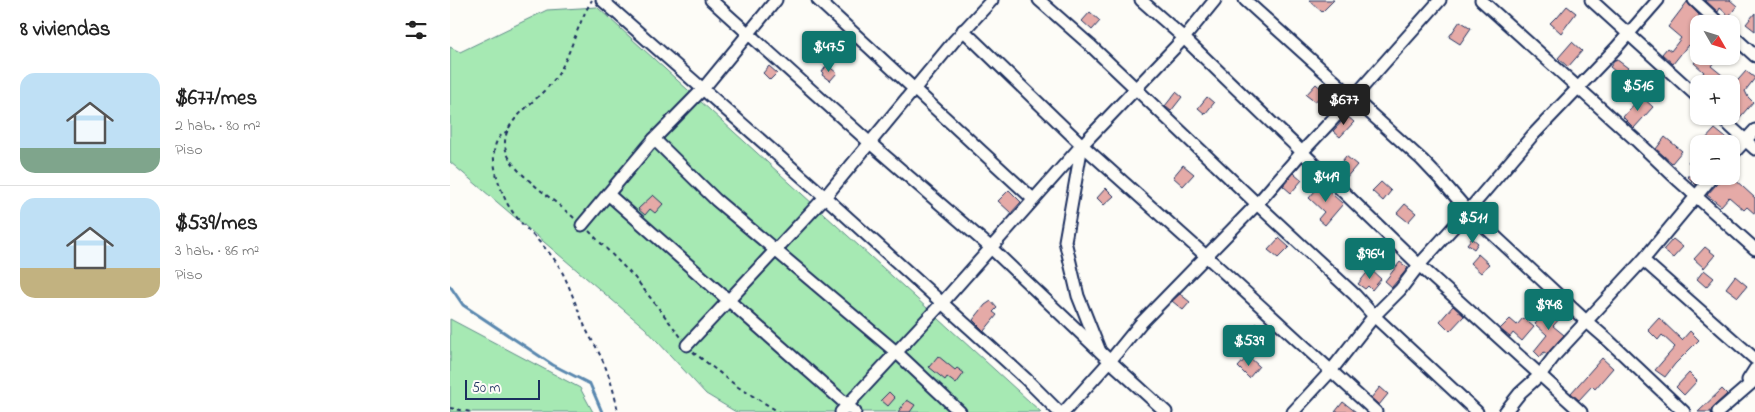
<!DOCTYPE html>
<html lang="es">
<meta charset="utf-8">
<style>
body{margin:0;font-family:"Indie Flower",sans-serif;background:#f2f2f2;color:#222;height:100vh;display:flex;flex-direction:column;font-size:19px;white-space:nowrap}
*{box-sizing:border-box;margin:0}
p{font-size:16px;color:#767676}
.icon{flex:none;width:28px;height:28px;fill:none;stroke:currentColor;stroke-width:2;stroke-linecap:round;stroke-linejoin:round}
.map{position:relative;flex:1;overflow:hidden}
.details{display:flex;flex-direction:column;background:#fff;width:450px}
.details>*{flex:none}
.needle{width:32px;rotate:129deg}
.tools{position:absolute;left:1240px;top:15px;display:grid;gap:10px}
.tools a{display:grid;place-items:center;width:50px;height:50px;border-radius:10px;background:#fff;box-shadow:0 1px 4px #0004;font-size:25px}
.scale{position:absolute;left:15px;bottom:12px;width:75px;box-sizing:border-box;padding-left:5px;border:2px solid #1b2f5e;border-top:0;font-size:14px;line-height:18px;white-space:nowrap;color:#1b2f5e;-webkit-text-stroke:4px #fdfcf7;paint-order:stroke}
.price{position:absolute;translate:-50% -42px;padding:0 11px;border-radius:5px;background:#0f766e;color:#fff;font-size:16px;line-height:32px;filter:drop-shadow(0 1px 2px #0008)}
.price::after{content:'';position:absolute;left:50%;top:30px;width:15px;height:11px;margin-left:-8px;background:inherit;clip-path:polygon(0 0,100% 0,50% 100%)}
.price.active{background:#222;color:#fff}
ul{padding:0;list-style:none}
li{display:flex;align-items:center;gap:15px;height:125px;padding:0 20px}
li+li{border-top:1px solid #e0e0e0}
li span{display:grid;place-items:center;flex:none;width:140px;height:100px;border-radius:15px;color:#555}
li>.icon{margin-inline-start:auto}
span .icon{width:60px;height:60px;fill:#fffc;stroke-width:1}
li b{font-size:21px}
h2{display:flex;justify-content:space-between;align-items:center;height:60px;padding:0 20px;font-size:21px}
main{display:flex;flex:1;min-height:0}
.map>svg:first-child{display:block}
.green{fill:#a6e9b3;stroke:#608c88}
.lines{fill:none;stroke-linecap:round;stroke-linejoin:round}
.stream{stroke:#5a88af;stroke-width:3}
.building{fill:#e5aaa7;stroke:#1b2f5e}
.minor-casing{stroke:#1b2f5e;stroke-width:15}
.path{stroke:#1b2f5e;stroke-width:2;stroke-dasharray:4 4;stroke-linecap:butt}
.minor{stroke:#fdfcf7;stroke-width:11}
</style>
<main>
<section class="details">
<h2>8 viviendas<svg class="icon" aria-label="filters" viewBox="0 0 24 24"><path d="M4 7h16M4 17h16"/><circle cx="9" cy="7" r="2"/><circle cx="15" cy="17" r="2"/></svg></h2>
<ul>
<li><span style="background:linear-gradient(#bfe0f5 75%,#7fa58c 0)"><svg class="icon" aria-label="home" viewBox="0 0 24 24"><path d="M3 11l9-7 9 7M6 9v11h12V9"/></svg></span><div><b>$677/mes</b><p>2 hab. · 80 m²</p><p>Piso</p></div></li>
<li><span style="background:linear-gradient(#bfe0f5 70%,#c2b280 0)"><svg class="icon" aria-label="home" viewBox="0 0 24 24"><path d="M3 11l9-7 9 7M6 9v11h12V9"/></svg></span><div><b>$539/mes</b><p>3 hab. · 86 m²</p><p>Piso</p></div></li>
</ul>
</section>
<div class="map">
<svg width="1305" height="412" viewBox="0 0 1305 412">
<rect width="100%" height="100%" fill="#fdfcf7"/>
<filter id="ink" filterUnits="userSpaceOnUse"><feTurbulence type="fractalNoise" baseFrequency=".02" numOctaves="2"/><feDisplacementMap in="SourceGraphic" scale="10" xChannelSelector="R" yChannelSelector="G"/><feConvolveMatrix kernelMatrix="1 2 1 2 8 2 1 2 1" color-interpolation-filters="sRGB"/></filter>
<g filter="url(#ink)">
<g class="green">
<polygon points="147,7 591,412 286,412 256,394 195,328 0,162 0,47 10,52 97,10"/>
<polygon points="0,319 130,388 143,412 0,412"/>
</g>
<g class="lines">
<polyline class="stream" points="0,286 13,305 103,365 140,384 152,412"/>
</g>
<g class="building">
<polygon points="859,0 884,0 872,12"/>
<polygon points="1255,0 1280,0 1287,6 1279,16 1270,8 1268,12"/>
<polygon points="1237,2 1249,15 1249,55 1238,45 1223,64 1212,54 1217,48 1221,51 1231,38 1218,27"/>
<polygon points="1117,6 1126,13 1111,33 1100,23 1106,17 1107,18"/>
<polygon points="640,12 650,21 642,30 632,21"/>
<polygon points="1305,13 1305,31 1296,24"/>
<polygon points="1010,21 1021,28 1010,44 999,37"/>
<polygon points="1122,42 1132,51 1118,67 1108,58"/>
<polygon points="377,44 387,52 378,63 367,55"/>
<polygon points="1249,56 1269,56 1261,66 1272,75 1264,84 1244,84 1254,72 1244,63"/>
<polygon points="1166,59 1178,68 1171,76 1160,67"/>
<polygon points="377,65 387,73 380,81 372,75 373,73 372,72"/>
<polygon points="319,66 327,73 320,80 313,73"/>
<polygon points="1296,71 1305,78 1295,91 1298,97 1303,102 1286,122 1281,117 1281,110 1288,102 1281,96 1281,88"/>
<polygon points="866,84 874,91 865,102 856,95"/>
<polygon points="1181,86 1187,91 1181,98 1176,93"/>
<polygon points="726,92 732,97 721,111 715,106"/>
<polygon points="1191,96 1203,107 1184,128 1173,117"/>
<polygon points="757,97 764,103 755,114 748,108"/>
<polygon points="897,116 904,122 890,137 883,131"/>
<polygon points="1265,129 1276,138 1271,144 1251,144"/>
<polygon points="1215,137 1232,151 1222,163 1206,149"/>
<polygon points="1249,149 1249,176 1253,176 1246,185 1237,176 1240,176 1247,169 1238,162"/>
<polygon points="896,156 907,165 895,179 885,170"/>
<polygon points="733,165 744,174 733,186 723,177"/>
<polygon points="844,173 852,180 841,193 833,186"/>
<polygon points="1274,176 1281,176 1305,198 1305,214 1297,207 1294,210 1279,197 1271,206 1257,195"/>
<polygon points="931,182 941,191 933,201 922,191"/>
<polygon points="871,184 893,204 875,225 868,219 874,212 859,198"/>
<polygon points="656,188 664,196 654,205 647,198"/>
<polygon points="559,190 571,202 561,213 548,201"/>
<polygon points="203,195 213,204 205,213 200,209 195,215 188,209"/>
<polygon points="955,204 966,213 958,222 947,213"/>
<polygon points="829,238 839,247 828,258 818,250"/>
<polygon points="1022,238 1028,243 1024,249 1017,244"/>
<polygon points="1223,239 1233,247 1223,258 1213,250"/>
<polygon points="1255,247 1265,255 1254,268 1244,259"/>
<polygon points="1028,254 1039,264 1031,273 1020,263"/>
<polygon points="950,262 958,268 942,287 935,281"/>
<polygon points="920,269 931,279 922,290 918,286 915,289 908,284"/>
<polygon points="1254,270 1264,278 1256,287 1247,279"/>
<polygon points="1285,276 1297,286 1288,297 1276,288"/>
<polygon points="730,294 740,302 733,310 722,301"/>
<polygon points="541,301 547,308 543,312 547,315 534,331 523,320 535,305"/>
<polygon points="1003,306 1014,316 1000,331 990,321"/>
<polygon points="1101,306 1112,316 1103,326 1114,335 1097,354 1094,352 1090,357 1084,351 1097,335 1085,324"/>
<polygon points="1073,318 1084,327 1072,341 1063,333 1060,337 1050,329 1060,319 1067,325"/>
<polygon points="1209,318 1232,340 1240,331 1249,340 1225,364 1215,377 1205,370 1225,347 1212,335 1208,340 1198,330"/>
<polygon points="807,323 814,329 810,333 815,337 810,343 798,333"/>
<polygon points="488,356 505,370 507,368 514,373 506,384 497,377 495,380 479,367"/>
<polygon points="798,356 809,366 799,378 788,367"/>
<polygon points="1152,358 1163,368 1145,389 1142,386 1129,400 1121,393"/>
<polygon points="1239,373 1247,381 1234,395 1226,387"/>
<polygon points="930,387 938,394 929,405 921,398"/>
<polygon points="1272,389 1277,394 1263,407 1261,412 1248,412"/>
<polygon points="439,392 445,398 438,406 431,400"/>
<polygon points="457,400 465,405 460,412 448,412"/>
<polygon points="893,402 906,412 885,412"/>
</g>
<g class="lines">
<defs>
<g id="minor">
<polyline points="152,0 375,197 576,379 609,412"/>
<polyline points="261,0 420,143 540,247 660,361 716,412"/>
<polyline points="368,0 583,199"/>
<polyline points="589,0 640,45 807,204 905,295 924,316 1027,412"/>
<polyline points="691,0 734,38 969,265 1131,412"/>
<polyline points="795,0 972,160 991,180 1018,211 1136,321 1159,341 1234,412"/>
<polyline points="1031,0 1188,142 1229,181 1305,249"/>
<polyline points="1141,0 1249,98"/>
<polyline points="1244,0 1270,24"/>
<polyline points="513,30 632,145 756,256 926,412"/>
<polyline points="1281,34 1305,56"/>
<polyline points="1269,116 1305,149"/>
<polyline points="204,139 266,200 446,352 510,412"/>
<polyline points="1281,156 1305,130"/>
<polyline points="158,194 405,412"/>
<polyline points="132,225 204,139 253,89 326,0"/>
<polyline points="1193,260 1305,359"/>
<polyline points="237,345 375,197 504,41 542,0"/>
<polyline points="649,349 628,296 615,241 632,145 734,38 765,0"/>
<polyline points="1299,384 1298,380 1305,369"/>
<polyline points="391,412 492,303 632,145"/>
<polyline points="614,412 660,361 691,323 807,204 853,151 903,98 990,0"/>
<polyline points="843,412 880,372 924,316 950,290 969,265 1018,211 1082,136 1166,48 1208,0"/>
<polyline points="1055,412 1070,393 1090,375 1106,354 1193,260 1263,176"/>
<polyline points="1268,412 1305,380"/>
</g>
</defs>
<use href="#minor" class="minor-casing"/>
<g class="path">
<path d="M 58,131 C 32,142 48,184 57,203 C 70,227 96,244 110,268 C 121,288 127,310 137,331 C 140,338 145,344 148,351 C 158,370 164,390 168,412"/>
<path d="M 124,218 C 113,208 101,199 89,189 C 69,172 42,151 62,123 C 75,106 94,94 107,76 C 122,52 127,24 142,0"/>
<polyline points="139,231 185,278 231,337"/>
<polyline points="243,352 288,387 329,412"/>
<polyline points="0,408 21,412"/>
</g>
<use href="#minor" class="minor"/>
</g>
</g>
</svg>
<div class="tools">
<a><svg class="needle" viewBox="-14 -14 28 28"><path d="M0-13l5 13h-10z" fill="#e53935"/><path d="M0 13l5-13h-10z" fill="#767676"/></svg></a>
<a>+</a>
<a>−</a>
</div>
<div class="scale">50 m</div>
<b class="price" style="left:379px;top:73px">$475</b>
<b class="price" style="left:1188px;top:112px">$516</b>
<b class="price active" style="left:894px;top:126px">$677</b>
<b class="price" style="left:876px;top:203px">$419</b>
<b class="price" style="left:1023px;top:244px">$511</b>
<b class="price" style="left:920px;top:280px">$964</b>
<b class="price" style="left:1099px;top:331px">$948</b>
<b class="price" style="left:799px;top:367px">$539</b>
</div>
</main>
